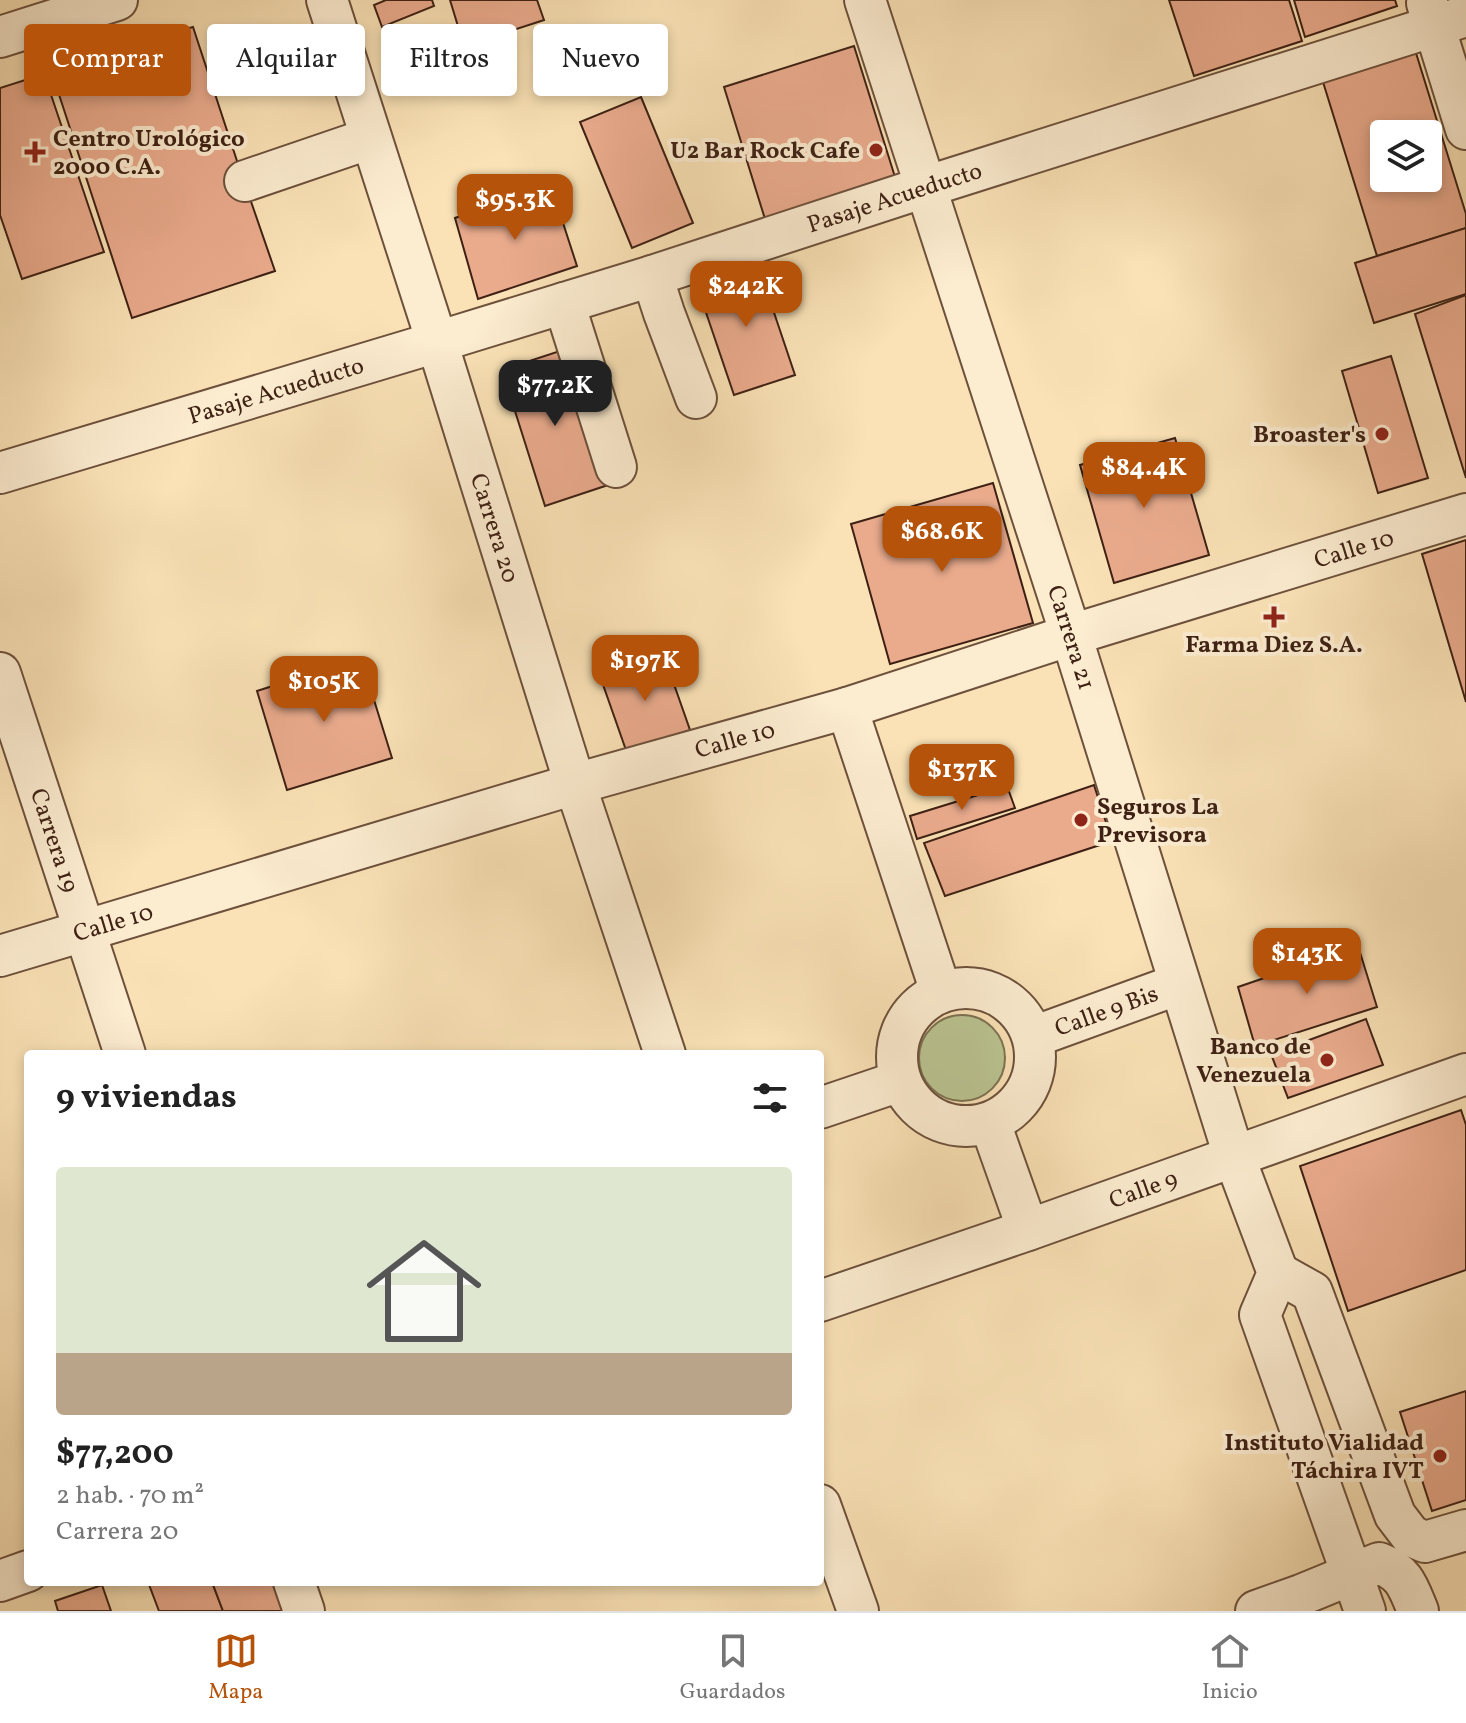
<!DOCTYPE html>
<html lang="es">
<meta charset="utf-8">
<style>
body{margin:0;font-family:Vollkorn,serif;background:#f6f6f6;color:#222;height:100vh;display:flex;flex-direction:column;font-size:30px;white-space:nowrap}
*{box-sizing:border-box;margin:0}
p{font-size:26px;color:#767676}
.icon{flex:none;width:44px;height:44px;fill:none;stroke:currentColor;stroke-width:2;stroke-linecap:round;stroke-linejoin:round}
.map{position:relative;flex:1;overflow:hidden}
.details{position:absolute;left:24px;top:1050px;width:800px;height:536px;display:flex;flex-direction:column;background:#fff;border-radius:8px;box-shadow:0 4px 12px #0003}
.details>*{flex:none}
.hud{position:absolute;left:24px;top:24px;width:800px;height:72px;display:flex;gap:16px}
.buttons{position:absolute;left:1370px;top:120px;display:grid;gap:16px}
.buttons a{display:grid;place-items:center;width:72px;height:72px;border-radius:8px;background:#fff;box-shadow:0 4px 12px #0003;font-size:40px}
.price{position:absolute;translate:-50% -68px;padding:0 18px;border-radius:16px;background:#b45309;color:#fff;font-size:26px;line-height:52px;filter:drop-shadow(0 2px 4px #0008)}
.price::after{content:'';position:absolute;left:50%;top:48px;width:24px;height:18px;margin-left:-12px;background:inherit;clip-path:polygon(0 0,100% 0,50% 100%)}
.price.selected{background:#222;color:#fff}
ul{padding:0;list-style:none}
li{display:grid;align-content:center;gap:16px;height:424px;padding:0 32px}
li+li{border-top:2px solid #e0e0e0}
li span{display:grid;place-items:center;height:248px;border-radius:8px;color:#555}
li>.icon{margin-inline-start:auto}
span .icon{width:144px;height:144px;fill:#fffc;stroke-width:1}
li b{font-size:34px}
h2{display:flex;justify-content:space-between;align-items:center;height:96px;padding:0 32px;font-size:34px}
.chip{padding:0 28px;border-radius:8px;background:#fff;box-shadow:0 4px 12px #0003;font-size:28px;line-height:72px}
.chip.selected{background:#b45309;color:#fff}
.tabs{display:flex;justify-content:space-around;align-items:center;height:112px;border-top:2px solid #e0e0e0;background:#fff;font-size:22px;color:#767676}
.tabs a{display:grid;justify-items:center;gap:4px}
.tabs .selected{color:#b45309}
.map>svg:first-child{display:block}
.green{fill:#bac491;stroke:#7c7252;stroke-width:2}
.building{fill:#eaab8d;stroke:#3e2114;stroke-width:2;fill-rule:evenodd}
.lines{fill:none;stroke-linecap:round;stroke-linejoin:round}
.minor-casing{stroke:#6d513c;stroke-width:44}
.minor{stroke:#fcecd0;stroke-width:40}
.poi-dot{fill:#8f2418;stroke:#fcecd0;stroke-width:3}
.labels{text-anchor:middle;stroke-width:8;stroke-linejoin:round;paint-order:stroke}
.poi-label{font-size:24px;font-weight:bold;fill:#3e2114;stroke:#fcecd0;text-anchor:end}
.street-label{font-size:24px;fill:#3e2114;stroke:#fcecd0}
</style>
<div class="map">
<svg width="1466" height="1611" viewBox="0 0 1466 1611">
<rect width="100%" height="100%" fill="#fae2b6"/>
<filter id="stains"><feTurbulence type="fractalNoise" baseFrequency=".0025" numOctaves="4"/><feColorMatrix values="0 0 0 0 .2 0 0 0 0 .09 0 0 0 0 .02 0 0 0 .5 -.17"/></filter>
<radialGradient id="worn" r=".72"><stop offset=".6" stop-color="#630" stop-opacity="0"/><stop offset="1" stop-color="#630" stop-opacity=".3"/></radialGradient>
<circle class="green" cx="962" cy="1058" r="43"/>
<g class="building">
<polygon points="386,0 432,0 434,6 382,27 374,5"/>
<polygon points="450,0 537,0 544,20 464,46"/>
<polygon points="1169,0 1289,0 1302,41 1194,76"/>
<polygon points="1294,0 1395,0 1397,6 1305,37"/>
<polygon points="193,27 238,164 275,271 132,318 50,67"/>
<polygon points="854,46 895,177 765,219 724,87"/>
<path d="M 1416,53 L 1466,214 L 1466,228 L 1377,256 L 1323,82 ZM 1384,134 L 1428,134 L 1428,178 L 1384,178 Z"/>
<polygon points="44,74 104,252 22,279 0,215 0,88"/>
<polygon points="641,97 693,223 632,248 580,122"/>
<polygon points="551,186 577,266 478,299 455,218"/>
<polygon points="1466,228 1466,294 1374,323 1355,263"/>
<polygon points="757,262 795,375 734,395 696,283"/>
<polygon points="1466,295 1466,478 1415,314"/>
<polygon points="563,350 608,485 545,506 502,370"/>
<polygon points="1391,356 1428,478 1378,493 1342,371"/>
<polygon points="1175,438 1209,555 1114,583 1080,465"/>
<polygon points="993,483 1033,623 890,664 851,524"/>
<polygon points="1466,540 1466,702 1422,554"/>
<polygon points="663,653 690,730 627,753 600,676"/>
<polygon points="361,658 392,758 287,790 257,691"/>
<polygon points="1094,785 1112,841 945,896 924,843"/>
<polygon points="1007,786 1015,808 917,839 910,816"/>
<polygon points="1358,946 1377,1007 1255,1046 1238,987"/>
<polygon points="1366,1019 1383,1065 1288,1098 1271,1054"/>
<polygon points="1461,1110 1466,1125 1466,1270 1348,1311 1300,1166"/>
<polygon points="1466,1391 1466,1500 1432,1511 1400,1412"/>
<polygon points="148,1582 212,1582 223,1611 159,1611"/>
<polygon points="212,1582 274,1582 285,1611 223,1611"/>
<polygon points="102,1585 111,1611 58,1611 55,1601"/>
</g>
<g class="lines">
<defs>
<g id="minor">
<path id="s1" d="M 327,0 L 437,342 L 575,784 L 665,1054"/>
<path id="s2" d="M 865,0 L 1071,635 L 1234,1156 L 1278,1273 L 1260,1315 L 1365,1611"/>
<polyline points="1427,3 1466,129"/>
<polyline points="0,37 117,0"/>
<polyline points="245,181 371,138"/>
<polyline points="652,276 664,313 696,398"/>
<polyline points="564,303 616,467"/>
<path id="s3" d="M 0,473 L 437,342 L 652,276 L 925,187 L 1466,16"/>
<path id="s4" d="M 0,673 L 125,1054"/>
<polyline points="847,708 941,992"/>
<path id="s5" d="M 0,956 L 575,784 L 847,708 L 1071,635 L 1466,514"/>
<circle cx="966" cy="1057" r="69"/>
<path id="s6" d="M 1033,1037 L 1179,984"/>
<polyline points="820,1108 900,1081"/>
<polyline points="990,1123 1028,1230"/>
<polyline points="1278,1273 1312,1292 1395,1515 1411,1536 1425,1542 1466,1530"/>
<path id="s7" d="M 820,1301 L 1028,1230 L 1466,1074"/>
<polyline points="820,1505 858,1611"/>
<polyline points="0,1581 28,1571"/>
<polyline points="294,1582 304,1611"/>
<path d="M 1256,1611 L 1301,1595 L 1379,1563 C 1405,1573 1408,1587 1418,1611"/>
</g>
</defs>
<use href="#minor" class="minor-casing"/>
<use href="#minor" class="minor"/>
</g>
<g class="poi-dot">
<circle cx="876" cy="150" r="8"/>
<path d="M31 140h8v8h8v8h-8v8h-8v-8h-8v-8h8z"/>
<circle cx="1382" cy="434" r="8"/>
<path d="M1270 605h8v8h8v8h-8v8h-8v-8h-8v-8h8z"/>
<circle cx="1081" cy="820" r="8"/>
<circle cx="1327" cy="1060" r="8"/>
<circle cx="1440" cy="1456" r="8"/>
</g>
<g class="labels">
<g class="poi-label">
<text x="53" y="146" text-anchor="start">Centro Urológico<tspan x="53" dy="28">2000 C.A.</tspan></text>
<text x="860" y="158">U2 Bar Rock Cafe</text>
<text x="1366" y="442">Broaster's</text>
<text x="1274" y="652" text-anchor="middle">Farma Diez S.A.</text>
<text x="1097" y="814" text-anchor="start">Seguros La<tspan x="1097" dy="28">Previsora</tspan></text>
<text x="1311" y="1054">Banco de<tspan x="1311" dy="28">Venezuela</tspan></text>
<text x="1424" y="1450">Instituto Vialidad<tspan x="1424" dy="28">Táchira IVT</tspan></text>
</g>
<g class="street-label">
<text dy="8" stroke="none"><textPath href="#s3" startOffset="936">Pasaje Acueducto</textPath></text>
<text dy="8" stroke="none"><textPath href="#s3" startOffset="288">Pasaje Acueducto</textPath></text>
<text dy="8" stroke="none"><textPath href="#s1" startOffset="554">Carrera 20</textPath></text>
<text dy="8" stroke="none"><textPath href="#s5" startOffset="1414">Calle 10</textPath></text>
<text dy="8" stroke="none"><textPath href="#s2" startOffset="670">Carrera 21</textPath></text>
<text dy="8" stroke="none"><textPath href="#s5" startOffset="766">Calle 10</textPath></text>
<text dy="8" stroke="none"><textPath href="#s4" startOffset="176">Carrera 19</textPath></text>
<text dy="8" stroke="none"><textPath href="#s5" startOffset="118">Calle 10</textPath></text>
<text dy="8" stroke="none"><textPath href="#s6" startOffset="78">Calle 9 Bis</textPath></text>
<text dy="8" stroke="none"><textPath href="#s7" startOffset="342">Calle 9</textPath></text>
</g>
</g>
<rect width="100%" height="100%" filter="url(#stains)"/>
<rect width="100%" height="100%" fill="url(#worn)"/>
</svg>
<div class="buttons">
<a><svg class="icon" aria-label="layers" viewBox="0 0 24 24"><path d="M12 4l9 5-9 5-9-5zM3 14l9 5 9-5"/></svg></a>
</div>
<b class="price" style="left:515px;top:242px">$95.3K</b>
<b class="price" style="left:746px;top:329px">$242K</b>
<b class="price selected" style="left:555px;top:428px">$77.2K</b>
<b class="price" style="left:1144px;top:510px">$84.4K</b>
<b class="price" style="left:942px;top:574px">$68.6K</b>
<b class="price" style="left:645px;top:703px">$197K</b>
<b class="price" style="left:324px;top:724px">$105K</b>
<b class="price" style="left:962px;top:812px">$137K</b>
<b class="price" style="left:1307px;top:996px">$143K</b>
<div class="hud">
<a class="chip selected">Comprar</a>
<a class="chip">Alquilar</a>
<a class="chip">Filtros</a>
<a class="chip">Nuevo</a>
</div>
<section class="details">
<h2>9 viviendas<svg class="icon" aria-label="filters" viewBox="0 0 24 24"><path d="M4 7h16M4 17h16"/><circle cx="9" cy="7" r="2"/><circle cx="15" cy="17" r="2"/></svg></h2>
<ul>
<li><span style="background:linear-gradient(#dfe7d0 75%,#b9a48a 0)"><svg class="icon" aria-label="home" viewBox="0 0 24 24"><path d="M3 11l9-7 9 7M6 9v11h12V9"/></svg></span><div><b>$77,200</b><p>2 hab. · 70 m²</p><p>Carrera 20</p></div></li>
</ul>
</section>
</div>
<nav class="tabs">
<a class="selected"><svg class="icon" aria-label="map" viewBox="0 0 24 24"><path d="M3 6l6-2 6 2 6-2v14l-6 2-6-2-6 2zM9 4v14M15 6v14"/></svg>Mapa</a>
<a><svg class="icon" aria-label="saved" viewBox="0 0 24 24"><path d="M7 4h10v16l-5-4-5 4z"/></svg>Guardados</a>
<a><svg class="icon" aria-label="home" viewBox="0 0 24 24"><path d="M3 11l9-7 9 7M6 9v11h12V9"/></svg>Inicio</a>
</nav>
